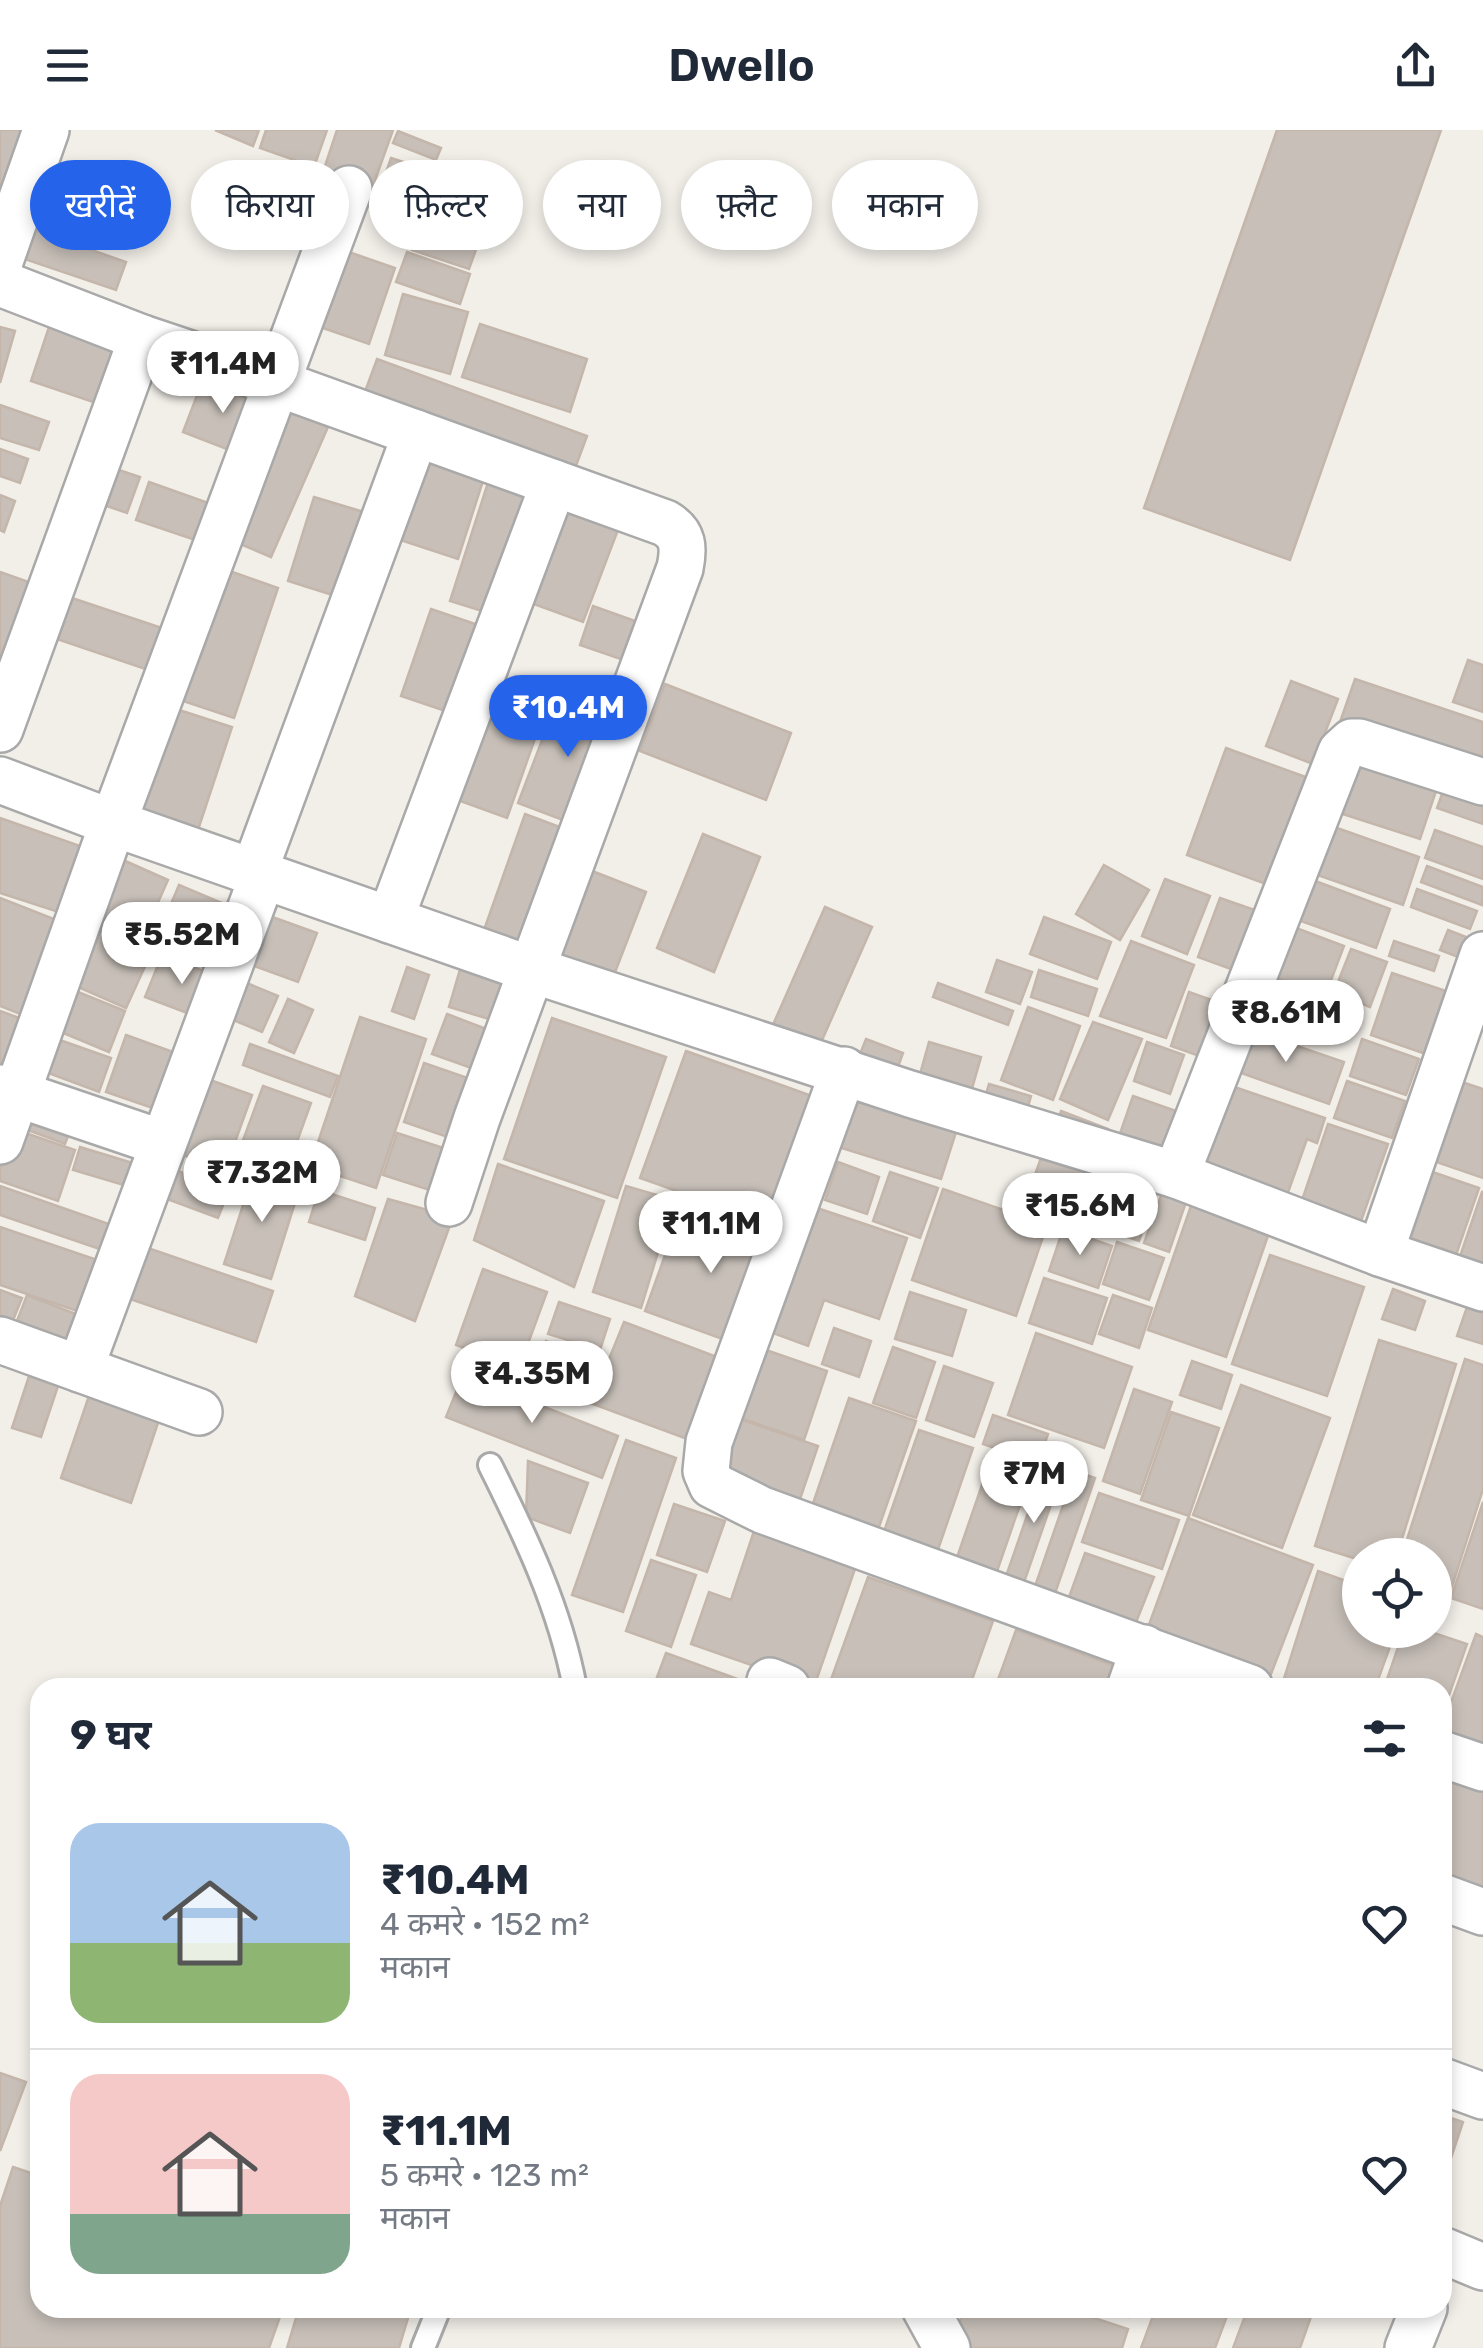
<!DOCTYPE html>
<html lang="hi">
<meta charset="utf-8">
<style>
body{margin:0;font-family:Rubik,"Noto Sans Devanagari",sans-serif;background:#f6f6f7;color:#1f2937;height:100vh;display:flex;flex-direction:column;font-size:38px;white-space:nowrap}
*{box-sizing:border-box;margin:0}
p{font-size:32px;color:#747a83}
.icon{flex:none;width:55px;height:55px;fill:none;stroke:currentColor;stroke-width:2;stroke-linecap:round;stroke-linejoin:round}
.map{position:relative;flex:1;overflow:hidden}
.panel{position:absolute;left:30px;top:1548px;width:1422px;height:640px;display:flex;flex-direction:column;background:#fff;border-radius:30px;box-shadow:0 5px 15px #0003}
.panel>*{flex:none}
.top-card{position:absolute;left:30px;top:30px;width:1425px;height:90px;display:flex;gap:20px}
.fabs{position:absolute;left:1342px;top:1408px;display:grid;gap:20px}
.fabs a{display:grid;place-items:center;width:110px;height:110px;border-radius:50%;background:#fff;box-shadow:0 5px 15px #0003;font-size:50px}
.price{position:absolute;translate:-50% -85px;padding:0 22px;border-radius:35px;background:#fff;color:#222;font-size:32px;line-height:65px;filter:drop-shadow(0 2px 5px #0008)}
.price::after{content:'';position:absolute;left:50%;top:60px;width:30px;height:22px;margin-left:-15px;background:inherit;clip-path:polygon(0 0,100% 0,50% 100%)}
.price.active{background:#2563eb;color:#fff}
ul{padding:0;list-style:none}
li{display:flex;align-items:center;gap:30px;height:250px;padding:0 40px}
li+li{border-top:2px solid #e0e1e3}
li span{display:grid;place-items:center;flex:none;width:280px;height:200px;border-radius:30px;color:#555}
li>.icon{margin-inline-start:auto}
span .icon{width:120px;height:120px;fill:#fffc;stroke-width:1}
li b{font-size:42px}
h2{display:flex;justify-content:space-between;align-items:center;height:120px;padding:0 40px;font-size:42px}
.tag{padding:0 35px;border-radius:45px;background:#fff;box-shadow:0 5px 15px #0003;font-size:35px;line-height:90px}
.tag.active{background:#2563eb;color:#fff}
header{display:flex;justify-content:space-between;align-items:center;height:130px;padding:0 40px;background:#fff;font-size:45px;font-weight:600}
.map>svg:first-child{display:block}
.building{fill:#c7bfb8;stroke:#c4b6ab;stroke-width:2.5}
.lines{fill:none;stroke-linecap:round;stroke-linejoin:round}
.lane-casing{stroke:#a9a9a9;stroke-width:28}
.street-casing{stroke:#a9a9a9;stroke-width:50}
.lane{stroke:#fff;stroke-width:22}
.street{stroke:#fff;stroke-width:45}
</style>
<header><svg class="icon" aria-label="menu" viewBox="0 0 24 24"><path d="M4 6h16M4 12h16M4 18h16"/></svg>Dwello<svg class="icon" aria-label="share" viewBox="0 0 24 24"><path d="M12 15V3M7 8l5-5 5 5M5 13v7h14v-7"/></svg></header>
<div class="map">
<svg width="1483" height="2218" viewBox="0 0 1483 2218">
<rect width="100%" height="100%" fill="#f2efe9"/>
<g class="building">
<polygon points="0,0 34,0 14,64 0,60"/>
<polygon points="215,0 259,0 253,16"/>
<polygon points="266,0 327,0 314,37 260,18"/>
<polygon points="337,0 393,0 372,59 323,42"/>
<polygon points="1277,0 1441,0 1290,430 1144,378"/>
<polygon points="398,1 441,18 436,30 393,13"/>
<polygon points="391,28 413,35 401,71 379,63"/>
<polygon points="57,38 79,44 66,90 45,84"/>
<polygon points="424,40 446,49 433,85 410,77"/>
<polygon points="82,50 135,66 124,101 71,84"/>
<polygon points="17,94 126,132 116,160 7,123"/>
<polygon points="421,95 478,114 469,139 412,120"/>
<polygon points="343,120 395,138 369,214 317,196"/>
<polygon points="407,122 470,144 460,174 396,152"/>
<polygon points="403,164 468,182 450,244 385,225"/>
<polygon points="480,194 587,229 570,282 462,247"/>
<polygon points="0,197 15,201 0,253"/>
<polygon points="49,197 115,219 96,273 31,251"/>
<polygon points="377,229 587,306 573,344 363,267"/>
<polygon points="204,247 263,270 242,325 183,302"/>
<polygon points="0,275 49,292 39,320 0,308"/>
<polygon points="284,278 328,297 271,427 226,408"/>
<polygon points="423,310 489,332 458,429 391,407"/>
<polygon points="0,319 28,329 20,353 0,346"/>
<polygon points="107,336 140,347 127,383 95,372"/>
<polygon points="493,337 541,353 498,486 450,471"/>
<polygon points="149,352 214,375 201,412 136,390"/>
<polygon points="562,360 624,384 583,492 520,469"/>
<polygon points="0,365 15,371 4,402 0,400"/>
<polygon points="314,367 374,385 348,470 288,451"/>
<polygon points="224,439 278,458 234,588 180,570"/>
<polygon points="0,442 43,457 18,533 0,527"/>
<polygon points="57,463 177,503 163,545 42,504"/>
<polygon points="593,476 649,496 635,534 580,515"/>
<polygon points="431,479 490,499 460,586 401,566"/>
<polygon points="1468,530 1483,535 1483,582 1453,572"/>
<polygon points="493,549 549,569 507,688 452,668"/>
<polygon points="1355,549 1483,592 1483,644 1339,595"/>
<polygon points="1291,551 1338,569 1313,634 1266,616"/>
<polygon points="665,554 791,603 766,670 640,621"/>
<polygon points="559,566 617,588 576,695 518,673"/>
<polygon points="173,578 232,597 197,703 138,683"/>
<polygon points="1226,618 1314,650 1274,757 1187,725"/>
<polygon points="1346,632 1436,661 1420,709 1330,680"/>
<polygon points="1447,650 1483,663 1483,694 1437,678"/>
<polygon points="525,684 573,702 532,817 484,800"/>
<polygon points="0,688 97,722 74,787 0,763"/>
<polygon points="1323,693 1419,727 1403,775 1306,741"/>
<polygon points="1435,700 1483,717 1483,749 1425,728"/>
<polygon points="703,704 760,727 714,842 657,818"/>
<polygon points="114,726 168,750 143,806 90,783"/>
<polygon points="1104,735 1149,760 1120,810 1076,784"/>
<polygon points="1427,736 1483,757 1482,775 1421,752"/>
<polygon points="587,739 646,762 614,845 555,822"/>
<polygon points="1302,746 1390,779 1376,818 1287,786"/>
<polygon points="1165,749 1210,766 1187,824 1142,806"/>
<polygon points="179,755 243,782 220,838 155,812"/>
<polygon points="1417,759 1477,781 1470,799 1411,777"/>
<polygon points="0,768 69,795 33,889 0,876"/>
<polygon points="1220,768 1269,785 1247,845 1198,827"/>
<polygon points="825,777 872,797 815,926 768,906"/>
<polygon points="264,784 317,803 298,852 246,833"/>
<polygon points="1044,787 1111,812 1097,849 1030,824"/>
<polygon points="1280,792 1344,816 1325,866 1261,842"/>
<polygon points="93,793 152,821 126,878 67,852"/>
<polygon points="1448,800 1466,807 1458,827 1440,820"/>
<polygon points="1131,811 1194,835 1166,908 1100,886"/>
<polygon points="1394,811 1439,826 1434,841 1389,826"/>
<polygon points="1351,819 1387,832 1370,877 1334,862"/>
<polygon points="162,825 219,847 203,889 145,867"/>
<polygon points="997,830 1032,842 1020,874 986,862"/>
<polygon points="461,836 511,851 499,892 449,877"/>
<polygon points="407,837 429,845 414,889 392,881"/>
<polygon points="1039,840 1097,859 1088,886 1031,867"/>
<polygon points="1392,843 1455,864 1434,927 1371,905"/>
<polygon points="1264,849 1358,881 1350,905 1256,873"/>
<polygon points="242,851 278,866 262,902 226,887"/>
<polygon points="938,853 1013,881 1008,895 933,867"/>
<polygon points="78,862 125,881 109,922 61,902"/>
<polygon points="1189,862 1220,873 1202,927 1171,916"/>
<polygon points="288,869 313,880 294,923 269,912"/>
<polygon points="1028,877 1080,896 1053,970 1001,950"/>
<polygon points="0,881 33,893 0,952"/>
<polygon points="447,884 502,905 488,944 432,924"/>
<polygon points="360,887 426,909 376,1058 310,1036"/>
<polygon points="552,888 666,927 617,1068 504,1029"/>
<polygon points="1093,892 1142,909 1108,990 1060,969"/>
<polygon points="1241,897 1344,932 1329,974 1227,938"/>
<polygon points="126,905 184,926 164,982 106,962"/>
<polygon points="54,908 111,928 99,962 43,941"/>
<polygon points="866,909 903,923 894,948 856,934"/>
<polygon points="1362,909 1419,929 1406,965 1350,946"/>
<polygon points="929,912 981,927 967,976 915,962"/>
<polygon points="1147,912 1184,925 1170,964 1134,951"/>
<polygon points="250,914 338,946 330,967 243,935"/>
<polygon points="686,921 826,971 781,1098 640,1048"/>
<polygon points="424,933 482,953 462,1012 404,992"/>
<polygon points="199,946 252,965 225,1040 172,1021"/>
<polygon points="1447,947 1483,959 1483,1048 1419,1026"/>
<polygon points="1217,951 1325,988 1317,1013 1307,1009 1285,1071 1187,1037"/>
<polygon points="1347,951 1405,971 1392,1008 1334,988"/>
<polygon points="989,954 1031,966 1023,994 981,981"/>
<polygon points="263,956 311,973 290,1031 242,1013"/>
<polygon points="1133,966 1179,982 1162,1034 1115,1018"/>
<polygon points="851,967 957,999 941,1049 835,1016"/>
<polygon points="35,973 75,988 65,1014 25,999"/>
<polygon points="1061,981 1108,999 1101,1020 1053,1003"/>
<polygon points="1328,994 1388,1014 1359,1097 1300,1076"/>
<polygon points="14,999 75,1020 58,1071 0,1051 0,1038"/>
<polygon points="397,1003 459,1023 445,1065 383,1045"/>
<polygon points="80,1017 143,1036 137,1059 73,1040"/>
<polygon points="1043,1022 1086,1037 1066,1093 1023,1079"/>
<polygon points="838,1032 879,1047 867,1084 825,1070"/>
<polygon points="498,1034 604,1071 574,1157 474,1110"/>
<polygon points="170,1038 229,1060 218,1088 159,1066"/>
<polygon points="1421,1038 1479,1058 1454,1131 1396,1111"/>
<polygon points="254,1041 300,1057 271,1149 224,1134"/>
<polygon points="890,1042 938,1058 920,1108 873,1091"/>
<polygon points="1098,1042 1156,1062 1139,1111 1081,1091"/>
<polygon points="0,1056 123,1099 114,1124 0,1085"/>
<polygon points="626,1056 674,1070 641,1178 593,1162"/>
<polygon points="943,1059 1047,1095 1016,1186 912,1150"/>
<polygon points="319,1060 375,1078 365,1110 309,1092"/>
<polygon points="1482,1062 1483,1062 1483,1150 1455,1141"/>
<polygon points="1162,1063 1186,1072 1169,1122 1144,1113"/>
<polygon points="388,1069 453,1087 415,1191 355,1166"/>
<polygon points="1193,1070 1271,1097 1226,1227 1148,1200"/>
<polygon points="805,1074 907,1108 879,1189 824,1170 808,1216 762,1199"/>
<polygon points="682,1078 776,1111 739,1215 645,1181"/>
<polygon points="0,1097 112,1135 95,1187 0,1155"/>
<polygon points="1063,1099 1112,1116 1098,1158 1049,1141"/>
<polygon points="1117,1112 1164,1128 1149,1170 1103,1154"/>
<polygon points="142,1116 273,1161 256,1212 124,1167"/>
<polygon points="1270,1125 1364,1157 1327,1266 1232,1234"/>
<polygon points="483,1139 547,1162 519,1238 456,1215"/>
<polygon points="1044,1148 1107,1168 1092,1214 1029,1193"/>
<polygon points="1393,1159 1425,1171 1415,1200 1382,1189"/>
<polygon points="0,1160 22,1168 7,1205 0,1203"/>
<polygon points="910,1162 966,1180 952,1226 895,1209"/>
<polygon points="27,1165 86,1188 68,1232 10,1209"/>
<polygon points="1113,1165 1152,1178 1139,1218 1099,1204"/>
<polygon points="559,1172 610,1189 600,1220 548,1204"/>
<polygon points="1467,1177 1483,1183 1483,1214 1457,1206"/>
<polygon points="624,1192 725,1230 695,1312 531,1251 546,1211 607,1234"/>
<polygon points="834,1198 871,1211 859,1247 822,1234"/>
<polygon points="1036,1203 1132,1237 1104,1318 1008,1285"/>
<polygon points="1379,1210 1456,1234 1397,1425 1360,1425 1360,1430 1315,1416"/>
<polygon points="893,1217 935,1232 916,1288 873,1273"/>
<polygon points="760,1218 827,1241 804,1310 737,1287"/>
<polygon points="1465,1229 1483,1235 1483,1359 1450,1463 1435,1458 1435,1425 1402,1425"/>
<polygon points="1192,1231 1232,1245 1221,1279 1180,1265"/>
<polygon points="944,1236 993,1253 974,1307 926,1290"/>
<polygon points="463,1245 618,1306 602,1348 446,1287"/>
<polygon points="29,1246 58,1256 41,1307 12,1298"/>
<polygon points="1241,1255 1330,1288 1282,1418 1193,1385"/>
<polygon points="92,1257 162,1281 131,1373 61,1348"/>
<polygon points="1134,1259 1172,1272 1140,1364 1103,1351"/>
<polygon points="849,1268 916,1291 873,1414 807,1391"/>
<polygon points="1171,1282 1219,1298 1189,1386 1141,1370"/>
<polygon points="993,1285 1048,1304 1038,1333 983,1314"/>
<polygon points="737,1288 818,1316 795,1384 715,1354"/>
<polygon points="919,1300 973,1318 933,1434 879,1416"/>
<polygon points="626,1310 676,1328 623,1482 572,1465"/>
<polygon points="993,1323 1033,1337 993,1453 953,1439"/>
<polygon points="528,1331 588,1353 570,1403 526,1387"/>
<polygon points="1046,1331 1064,1337 1021,1461 1003,1455"/>
<polygon points="1075,1341 1095,1348 1052,1472 1032,1465"/>
<polygon points="1099,1363 1179,1390 1162,1439 1082,1412"/>
<polygon points="1483,1372 1483,1479 1451,1468"/>
<polygon points="674,1374 725,1391 707,1442 657,1425"/>
<polygon points="1188,1388 1313,1435 1266,1557 1143,1511"/>
<polygon points="755,1398 857,1433 814,1557 691,1514 709,1462 731,1470"/>
<polygon points="1085,1423 1154,1447 1131,1505 1064,1481"/>
<polygon points="651,1430 696,1445 671,1517 626,1501"/>
<polygon points="1318,1441 1360,1456 1360,1500 1396,1500 1375,1558 1281,1558"/>
<polygon points="868,1447 993,1491 969,1558 828,1558"/>
<polygon points="1016,1500 1129,1541 1123,1558 995,1558"/>
<polygon points="1404,1500 1425,1500 1467,1514 1442,1585 1442,1558 1384,1558"/>
<polygon points="1476,1504 1483,1507 1483,1636 1442,1622 1442,1597"/>
<polygon points="666,1523 762,1558 653,1558"/>
<polygon points="1442,1632 1483,1647 1483,1774 1442,1759"/>
<polygon points="0,1943 26,1952 0,2021"/>
<polygon points="1442,1985 1463,1992 1442,2055"/>
<polygon points="13,2037 40,2046 40,2178 283,2178 269,2218 0,2218 0,2076"/>
<polygon points="299,2178 411,2178 399,2218 287,2218"/>
<polygon points="964,2178 981,2178 1000,2184 1002,2178 1064,2178 1128,2199 1122,2218 953,2218"/>
<polygon points="1102,2178 1132,2178 1129,2187"/>
<polygon points="1156,2178 1230,2178 1215,2218 1141,2218"/>
<polygon points="1248,2178 1314,2178 1300,2218 1233,2218"/>
</g>
<g class="lines">
<defs>
<g id="lane">
<path d="M 490,1335 C 526,1407 560,1478 575,1558"/>
<polyline points="423,2218 439,2178"/>
</g>
<g id="street">
<polyline points="0,131 46,0"/>
<path d="M 0,153 L 142,208 L 277,253 L 665,393 C 684,404 684,418 680,438 L 477,988 L 449,1073"/>
<polyline points="0,599 142,208"/>
<polyline points="0,650 113,693 533,840 910,964 1176,1045 1380,1123 1483,1158"/>
<polyline points="254,742 416,303"/>
<polyline points="390,790 554,353"/>
<polyline points="844,940 709,1312 706,1341 712,1355 762,1380 1250,1558"/>
<polyline points="0,958 162,1013"/>
<polyline points="0,1011 113,693 349,59"/>
<polyline points="1176,1045 1341,622 1352,612 1359,612 1483,652"/>
<polyline points="1380,1123 1483,825"/>
<polyline points="0,1210 199,1282"/>
<polyline points="80,1239 263,745"/>
<polyline points="770,1551 787,1558"/>
<polyline points="1130,1558 1144,1518"/>
<polyline points="1442,1624 1483,1638"/>
<polyline points="1442,1767 1483,1782"/>
<polyline points="1442,1951 1483,1966"/>
<polyline points="1442,2120 1483,2137"/>
<polyline points="925,2178 947,2218"/>
<polyline points="1408,2218 1424,2178"/>
</g>
</defs>
<use href="#lane" class="lane-casing"/>
<use href="#street" class="street-casing"/>
<use href="#lane" class="lane"/>
<use href="#street" class="street"/>
</g>
</svg>
<div class="fabs">
<a><svg class="icon" aria-label="locate" viewBox="0 0 24 24"><circle cx="12" cy="12" r="6"/><path d="M12 2v4M12 18v4M2 12h4M18 12h4"/></svg></a>
</div>
<b class="price" style="left:223px;top:286px">₹11.4M</b>
<b class="price active" style="left:568px;top:630px">₹10.4M</b>
<b class="price" style="left:182px;top:857px">₹5.52M</b>
<b class="price" style="left:1286px;top:935px">₹8.61M</b>
<b class="price" style="left:262px;top:1095px">₹7.32M</b>
<b class="price" style="left:1080px;top:1128px">₹15.6M</b>
<b class="price" style="left:711px;top:1146px">₹11.1M</b>
<b class="price" style="left:532px;top:1296px">₹4.35M</b>
<b class="price" style="left:1034px;top:1396px">₹7M</b>
<div class="top-card">
<a class="tag active">खरीदें</a>
<a class="tag">किराया</a>
<a class="tag">फ़िल्टर</a>
<a class="tag">नया</a>
<a class="tag">फ़्लैट</a>
<a class="tag">मकान</a>
</div>
<section class="panel">
<h2>9 घर<svg class="icon" aria-label="filters" viewBox="0 0 24 24"><path d="M4 7h16M4 17h16"/><circle cx="9" cy="7" r="2"/><circle cx="15" cy="17" r="2"/></svg></h2>
<ul>
<li><span style="background:linear-gradient(#a9c7e8 60%,#8fb573 0)"><svg class="icon" aria-label="home" viewBox="0 0 24 24"><path d="M3 11l9-7 9 7M6 9v11h12V9"/></svg></span><div><b>₹10.4M</b><p>4 कमरे · 152 m²</p><p>मकान</p></div><svg class="icon" aria-label="heart" viewBox="0 0 24 24"><path d="M12 20l-8-8c-3-5 5-10 8-4 3-6 11-1 8 4z"/></svg></li>
<li><span style="background:linear-gradient(#f6c9c9 70%,#7fa58c 0)"><svg class="icon" aria-label="home" viewBox="0 0 24 24"><path d="M3 11l9-7 9 7M6 9v11h12V9"/></svg></span><div><b>₹11.1M</b><p>5 कमरे · 123 m²</p><p>मकान</p></div><svg class="icon" aria-label="heart" viewBox="0 0 24 24"><path d="M12 20l-8-8c-3-5 5-10 8-4 3-6 11-1 8 4z"/></svg></li>
</ul>
</section>
</div>
